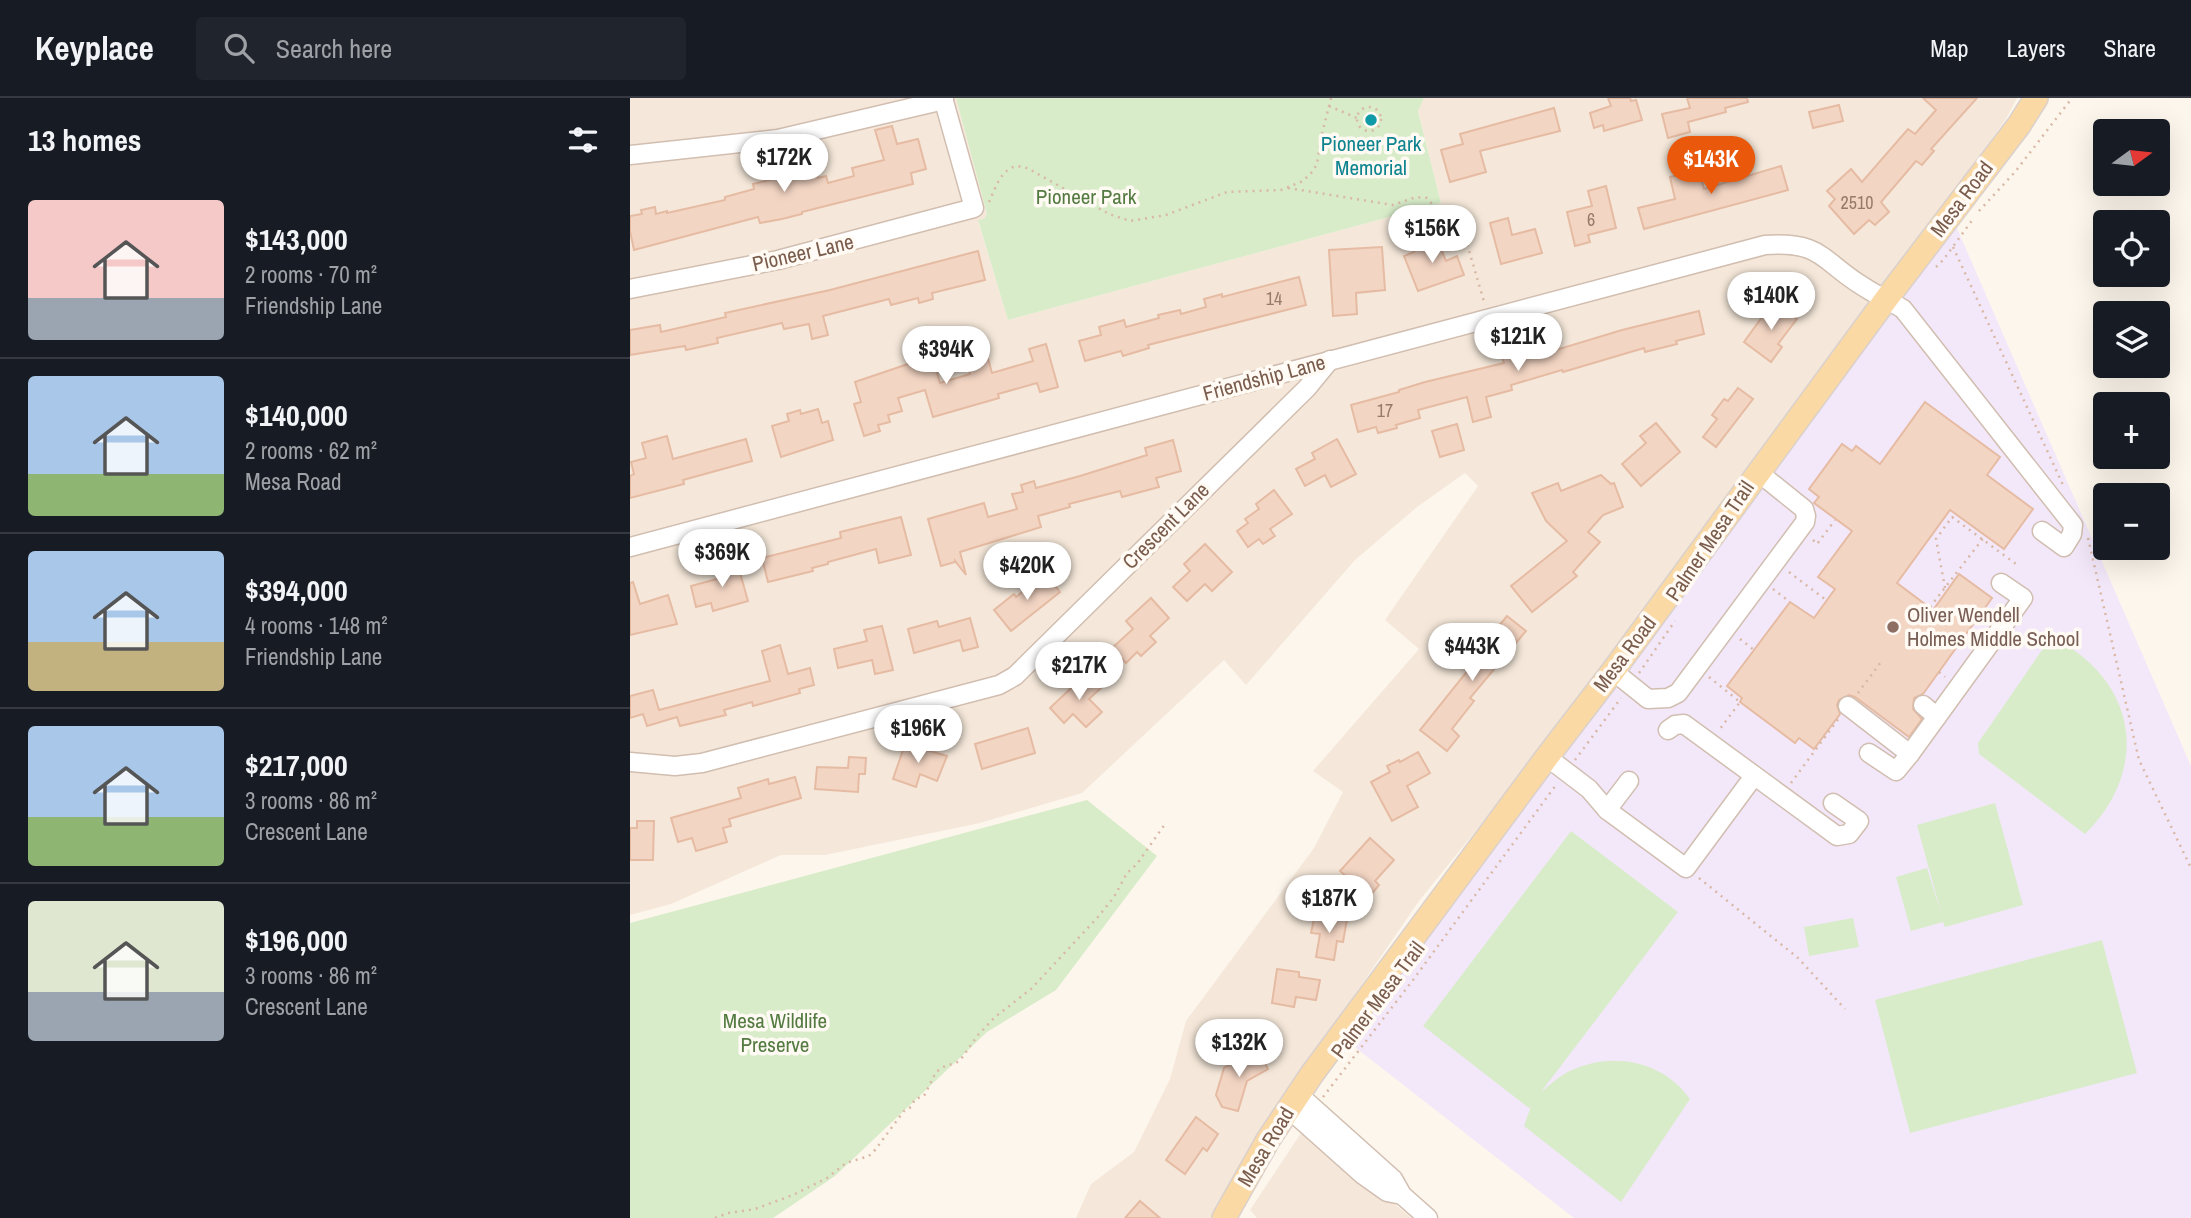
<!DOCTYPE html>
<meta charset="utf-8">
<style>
body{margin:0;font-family:"Archivo Narrow",sans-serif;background:#20242c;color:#f1f3f6;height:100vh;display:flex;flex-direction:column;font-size:26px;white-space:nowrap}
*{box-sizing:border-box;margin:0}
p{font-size:23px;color:#9ea1a6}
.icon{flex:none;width:38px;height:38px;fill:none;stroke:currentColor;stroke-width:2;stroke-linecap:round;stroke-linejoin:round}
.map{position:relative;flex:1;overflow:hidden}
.sheet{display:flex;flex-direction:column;background:#171b24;width:630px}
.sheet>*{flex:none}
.needle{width:46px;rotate:75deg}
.fabs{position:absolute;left:1463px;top:21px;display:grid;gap:14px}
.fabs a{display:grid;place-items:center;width:77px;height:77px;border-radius:7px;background:#171b24;box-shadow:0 7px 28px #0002;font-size:35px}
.price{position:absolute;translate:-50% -60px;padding:0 16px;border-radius:24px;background:#fff;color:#222;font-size:23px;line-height:46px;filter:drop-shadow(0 2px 4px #0008)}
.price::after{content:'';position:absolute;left:50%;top:42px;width:21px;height:16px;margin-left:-10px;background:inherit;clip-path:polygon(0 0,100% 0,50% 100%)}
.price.selected{background:#ea580c;color:#fff}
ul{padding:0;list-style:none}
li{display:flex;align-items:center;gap:21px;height:175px;padding:0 28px}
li+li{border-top:2px solid #363941}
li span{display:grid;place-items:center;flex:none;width:196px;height:140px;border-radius:7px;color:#555}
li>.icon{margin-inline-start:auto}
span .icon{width:84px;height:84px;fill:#fffc;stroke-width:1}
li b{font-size:30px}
h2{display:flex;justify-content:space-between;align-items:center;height:84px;padding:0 28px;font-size:30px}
header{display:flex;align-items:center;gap:42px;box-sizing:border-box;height:98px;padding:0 35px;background:#171b24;border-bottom:2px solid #363941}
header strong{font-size:33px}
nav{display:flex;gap:38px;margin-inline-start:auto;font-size:24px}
.search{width:490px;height:63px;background:#20242c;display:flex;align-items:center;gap:18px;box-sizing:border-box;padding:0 24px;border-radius:7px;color:#9ea1a6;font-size:26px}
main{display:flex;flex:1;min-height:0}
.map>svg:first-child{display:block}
.residential{fill:#f5e8da}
.education{fill:#f3e8fa}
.green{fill:#d8ecc9}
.building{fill:#f3d5c3;stroke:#e6bba3;stroke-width:2}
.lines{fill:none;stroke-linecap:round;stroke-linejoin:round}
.minor-casing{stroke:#d1beb0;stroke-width:21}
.major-casing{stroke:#dad1cd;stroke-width:26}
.path{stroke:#d9b8a5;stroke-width:2.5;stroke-dasharray:2 5;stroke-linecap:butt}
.minor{stroke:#fff;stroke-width:18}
.major{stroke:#fbd9a5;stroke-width:23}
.culture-dot{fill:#0f9aa8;stroke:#fffaf3;stroke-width:2.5}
.education-dot{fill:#8d6e63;stroke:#fffaf3;stroke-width:2.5}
.labels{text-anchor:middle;stroke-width:7;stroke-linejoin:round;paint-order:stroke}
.number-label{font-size:18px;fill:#987a6a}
.culture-label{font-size:21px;fill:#0d838f;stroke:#fffaf3}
.park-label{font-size:21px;fill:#537a41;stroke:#fffaf3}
.street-label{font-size:21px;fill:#7a5c4d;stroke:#fffaf3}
.education-label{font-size:21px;fill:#785e54;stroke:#fffaf3;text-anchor:start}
</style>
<header>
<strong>Keyplace</strong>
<div class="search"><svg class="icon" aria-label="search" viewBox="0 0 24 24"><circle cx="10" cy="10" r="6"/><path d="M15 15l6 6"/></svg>Search here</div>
<nav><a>Map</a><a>Layers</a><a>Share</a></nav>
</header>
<main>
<section class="sheet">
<h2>13 homes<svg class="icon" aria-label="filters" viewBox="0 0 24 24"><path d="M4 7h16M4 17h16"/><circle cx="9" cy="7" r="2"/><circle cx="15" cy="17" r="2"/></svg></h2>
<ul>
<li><span style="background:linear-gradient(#f6c9c9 70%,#9aa5b1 0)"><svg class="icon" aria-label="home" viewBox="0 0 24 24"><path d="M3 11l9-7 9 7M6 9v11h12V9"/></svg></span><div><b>$143,000</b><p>2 rooms · 70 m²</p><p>Friendship Lane</p></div></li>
<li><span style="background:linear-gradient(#a9c7e8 70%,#8fb573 0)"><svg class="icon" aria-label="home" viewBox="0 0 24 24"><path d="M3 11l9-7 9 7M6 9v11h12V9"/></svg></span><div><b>$140,000</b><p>2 rooms · 62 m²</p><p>Mesa Road</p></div></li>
<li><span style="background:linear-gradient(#a9c7e8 65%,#c2b280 0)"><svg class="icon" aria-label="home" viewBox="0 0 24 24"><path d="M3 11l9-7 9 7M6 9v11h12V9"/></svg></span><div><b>$394,000</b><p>4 rooms · 148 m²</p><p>Friendship Lane</p></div></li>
<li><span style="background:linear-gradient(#a9c7e8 65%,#8fb573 0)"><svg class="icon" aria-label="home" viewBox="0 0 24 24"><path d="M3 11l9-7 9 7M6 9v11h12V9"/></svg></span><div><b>$217,000</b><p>3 rooms · 86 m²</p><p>Crescent Lane</p></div></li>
<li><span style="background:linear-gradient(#dfe7d0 65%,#9aa5b1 0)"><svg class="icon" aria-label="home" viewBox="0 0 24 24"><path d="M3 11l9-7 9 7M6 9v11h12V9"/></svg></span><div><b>$196,000</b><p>3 rooms · 86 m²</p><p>Crescent Lane</p></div></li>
</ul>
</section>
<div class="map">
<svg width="1561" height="1120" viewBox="0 0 1561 1120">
<rect width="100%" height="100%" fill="#fdf6ec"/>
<g class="residential">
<polygon points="0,0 326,0 357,116 354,121 348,123 378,222 811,105 788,12 794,0 1387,0 1376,21 1267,173 922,638 789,803 667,981 600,1087 583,1120 446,1120 461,1086 504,1054 540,981 556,923 684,750 713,694 683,673 789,551 755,522 848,388 835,375 787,409 725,462 616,587 594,562 452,695 350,725 195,757 151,757 41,806 0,817"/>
<polygon points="675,1029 781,1120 627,1120 620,1112"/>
</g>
<polygon class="education" points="1326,128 1561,668 1561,1120 944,1120 717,943 1127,391"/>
<g class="green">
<polygon points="326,0 794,0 788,13 811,105 378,222 348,122 354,121 357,116"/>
<path d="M 1421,539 C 1505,579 1523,669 1455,736 L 1349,656 L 1348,645 Z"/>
<polygon points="457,702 527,758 426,892 357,934 205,1078 143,1120 0,1120 0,825"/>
<polygon points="1365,705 1393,807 1315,829 1313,824 1281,833 1266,779 1297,770 1312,818 1287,727"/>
<path d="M 941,733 L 1048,814 L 911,994 C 920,987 930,977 942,972 C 983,953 1034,963 1060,1001 L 991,1104 L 894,1028 L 901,1008 L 899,1010 L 793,928 Z"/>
<polygon points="1223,820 1229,849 1179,858 1174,829"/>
<polygon points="1472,842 1507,975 1280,1035 1245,902"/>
</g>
<g class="building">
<polygon points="978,0 1000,0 1001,3 1006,2 1012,22 974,33 973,27 964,30 960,15 981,8"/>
<polygon points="1057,0 1117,0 1118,4 1095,10 1096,14 1058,24 1060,34 1038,40 1032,16 1060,10"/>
<polygon points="1293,0 1347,0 1301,51 1304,53 1292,67 1286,63 1251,104 1259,114 1245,127 1239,122 1224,136 1199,108 1205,101 1197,93 1221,71 1232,84 1278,31 1285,36 1306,12"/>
<polygon points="1209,7 1213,23 1183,30 1179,14"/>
<polygon points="924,10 930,33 850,53 856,74 820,84 811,52 833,46 830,36"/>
<polygon points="262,28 267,46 288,41 296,71 281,75 283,86 172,114 172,116 152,121 130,125 128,119 4,152 0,133 0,118 12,116 11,112 25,109 26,116 37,113 37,115 95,102 95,99 124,91 123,86 144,81 138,54 158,50 164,77 186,71 188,80 196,78 198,85 224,78 222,70 254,62 245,32"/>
<polygon points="1151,68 1158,92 1014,131 1008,110 1045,101 1040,79 1069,72 1074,91"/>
<polygon points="976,88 986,130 958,137 960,144 945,148 937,114 962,108 958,93"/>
<polygon points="878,120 882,137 905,131 912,155 871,166 860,125"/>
<polygon points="807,141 816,163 827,158 834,177 788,193 774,158 784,154 781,148 796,142 797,146"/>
<polygon points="752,149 755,192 726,195 727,216 703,218 699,152"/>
<polygon points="348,153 355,182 302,195 303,201 289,205 288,200 261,207 259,201 193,218 198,237 182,241 179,226 154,231 152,225 87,240 88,245 56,252 55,248 0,257 0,232 30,227 31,234 96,219 95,215 200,192"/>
<polygon points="669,179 676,207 518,247 519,250 493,258 491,253 455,263 449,243 471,237 469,229 494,222 496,229 529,220 528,217 550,212 551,216 576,209 574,201 592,196 592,199"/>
<polygon points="1143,204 1167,221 1148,246 1152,249 1141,264 1114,244"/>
<polygon points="1069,213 1074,236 1046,243 1047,246 1015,254 1014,250 933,274 932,272 881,287 882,292 856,299 861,319 843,324 837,299 788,312 790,320 766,327 767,330 748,335 746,329 728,334 721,307 769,294 769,292 795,284 874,265 871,256 893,249 896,259 913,254 913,256 992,232"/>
<polygon points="299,246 310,285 340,276 337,263 357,257 362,275 403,263 399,251 416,246 428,289 410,294 407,285 368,296 369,300 303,319 295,292 268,300 272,313 258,317 260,324 248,327 250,333 234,338 224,306 231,304 225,284 281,265 278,252"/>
<polygon points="1108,290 1123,301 1086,349 1073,339 1087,321 1082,317 1094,301 1098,303"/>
<polygon points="1295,304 1370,359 1357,377 1403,411 1374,451 1320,412 1267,485 1303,512 1329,476 1362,500 1293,596 1284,600 1283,611 1292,621 1279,639 1225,599 1219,597 1209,602 1207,607 1210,616 1184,651 1169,640 1165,645 1110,604 1112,600 1097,588 1160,504 1184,520 1205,491 1188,479 1222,433 1184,405 1189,399 1179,391 1212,346 1222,353 1226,348 1250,366"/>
<polygon points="188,311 192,325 198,323 203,342 151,359 142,328 159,323 157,316 170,312 171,316"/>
<polygon points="1026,325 1050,354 1011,388 992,366 1016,345 1010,338"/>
<polygon points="827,326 834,352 810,359 802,333"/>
<polygon points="37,338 43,361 116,341 122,363 53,382 54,386 0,400 0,378 4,376 1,364 16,360 12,345"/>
<polygon points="707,341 726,376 701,389 695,377 675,388 666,371 685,361 682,355"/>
<polygon points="543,342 551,373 526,380 529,389 492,399 490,393 439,406 440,409 408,418 411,429 330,454 336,477 325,463 325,464 311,468 298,421 354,405 358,419 387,411 382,396 393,394 391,387 404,383 406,390 450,378 517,357 515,350"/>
<polygon points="971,377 981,386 984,385 993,409 973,417 958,434 970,444 943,474 947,478 902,514 881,488 937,443 916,423 902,395 928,385 931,393"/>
<polygon points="644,392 662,416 640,431 645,438 633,446 629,441 618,449 607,433 618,425 615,421 629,411 626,406"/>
<polygon points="271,419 281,457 249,465 246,451 198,464 198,466 182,470 183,473 138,484 132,460 211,440 210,434"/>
<polygon points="575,446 602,474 582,493 575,486 557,503 543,489 560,473 554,466"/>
<polygon points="107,464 118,503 83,513 81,505 66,509 61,488 87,481 85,470"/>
<polygon points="415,475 430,494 381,533 364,512 384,496 386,499"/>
<polygon points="3,484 10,506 38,497 47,526 0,537 0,485"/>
<polygon points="521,500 539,520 520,538 526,544 511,558 507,554 496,565 482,550 503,531 496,523"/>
<polygon points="877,518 896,533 840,600 844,603 822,631 829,638 817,653 790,632 847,561 840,554 851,540 856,544"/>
<polygon points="340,520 348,549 333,553 330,542 284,555 278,531 307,523 309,529"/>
<polygon points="252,528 263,572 245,576 242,562 208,570 204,551 237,543 234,532"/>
<polygon points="150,547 158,576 180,570 184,587 169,591 170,595 123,608 122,604 94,612 96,617 50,628 47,619 17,628 13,616 0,620 0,598 23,592 29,612 140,583 132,553"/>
<polygon points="458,574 472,589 459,601 472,614 456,629 443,616 434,625 420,610"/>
<polygon points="398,630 405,655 352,671 345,646"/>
<polygon points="275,646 317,658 307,683 290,676 286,689 263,681"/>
<polygon points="788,654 800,675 777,688 788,709 762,723 741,684 760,674 757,668 769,662 770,664"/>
<polygon points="219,659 236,660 235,676 229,676 228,694 185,691 187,669 218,670"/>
<polygon points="165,679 171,700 99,721 101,728 93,730 97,744 66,753 62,740 48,744 41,720 111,700 108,690 138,681 139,686"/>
<polygon points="7,723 24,723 23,762 0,762 0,730 7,730"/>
<polygon points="740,740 764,762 745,783 749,787 736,803 722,790 725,786 710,773"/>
<polygon points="685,816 717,821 713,844 707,843 704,862 686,859 690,836 681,835"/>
<polygon points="647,871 669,874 669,879 690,882 686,902 666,899 664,909 642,905"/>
<polygon points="627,951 638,971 617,983 608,1013 592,1009 586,997 594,970"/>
<polygon points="566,1019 588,1036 577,1053 573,1050 555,1076 536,1062"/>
<polygon points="510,1103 530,1120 495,1120"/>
</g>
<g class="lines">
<defs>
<g id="minor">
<polyline points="0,57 148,41 314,2"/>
<polyline points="0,191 148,162 344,110 313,0"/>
<path d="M 0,449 L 1135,147 C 1193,143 1191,163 1234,189 C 1246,197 1260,203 1273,211 L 1443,427 L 1442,436 L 1434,449 L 1412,433"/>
<polyline points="983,573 1018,601 1038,600 1048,595 1175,424 1176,418 1174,411 1128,374"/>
<polyline points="1293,607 1307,619"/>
<polyline points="1218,608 1280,656"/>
<polyline points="1038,632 1045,627 1054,626 1207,738 1219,736 1229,723 1203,705"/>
<polyline points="1239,655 1266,673 1280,656 1393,500 1371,485"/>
<polyline points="917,659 959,691 977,712 1056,770 1124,678"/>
<polyline points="0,664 45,668 72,665 369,587 385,578 677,290 700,262"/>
<polyline points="977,712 999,683"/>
<polyline points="668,996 763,1081 772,1097 798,1120"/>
<polyline points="659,1011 733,1077 757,1094 772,1097"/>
</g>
<polyline id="major" points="594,1120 638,1042 682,976 917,659 983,573 1257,200 1389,27 1406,0"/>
</defs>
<use href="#minor" class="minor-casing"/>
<use href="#major" class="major-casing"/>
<g class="path">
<polyline points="699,8 727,20"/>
<circle cx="739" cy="21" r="12"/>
<polyline points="658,90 763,107 786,99 797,100 803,107 828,115 855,207"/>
<path d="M 359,104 C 367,86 375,60 399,71 L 479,116 L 500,123 L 536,117 L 597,94 L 651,92 L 673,83 L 682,74 L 687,66 L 691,40 L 701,0"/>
<polyline points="1349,113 1385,74 1442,0"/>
<polyline points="1323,149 1433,387"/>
<polyline points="1306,169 1314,161 1343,121"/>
<polyline points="1458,440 1509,662 1561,770"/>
<polyline points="1183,442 1187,446 1205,422"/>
<polyline points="1159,474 1196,502"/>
<polyline points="1315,490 1306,441 1322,419 1386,466"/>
<polyline points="1143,491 1160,504"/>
<polyline points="1300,509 1355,438"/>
<polyline points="1110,541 1124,552"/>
<polyline points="1309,574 1315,579"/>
<polyline points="1009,575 1045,523"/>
<polyline points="1079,579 1110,604 1090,631"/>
<polyline points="1228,595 1251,564"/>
<polyline points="945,662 991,600"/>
<polyline points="1161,685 1209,620"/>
<polyline points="1069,780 1168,860 1215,911"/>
<polyline points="693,999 783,882 926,687"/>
<polyline points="85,1120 98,1115 125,1111 163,1097 197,1080 216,1065 239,1058 245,1052 274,1013 281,1009 285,1001 294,998 306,974 315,968 326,965 331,961 348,937 365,919 401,891 468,819 484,799 497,775 507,766 535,726"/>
</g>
<use href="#minor" class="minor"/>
<use href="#major" class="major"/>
</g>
<circle class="culture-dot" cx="741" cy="22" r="7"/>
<circle class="education-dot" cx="1263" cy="529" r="7"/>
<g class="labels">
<g class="number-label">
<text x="1227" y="111">2510</text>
<text x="961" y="128">6</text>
<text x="644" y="207">14</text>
<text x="755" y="319">17</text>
</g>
<g class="culture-label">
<text x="741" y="53">Pioneer Park<tspan x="741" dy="24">Memorial</tspan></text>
</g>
<g class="park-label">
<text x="456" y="106">Pioneer Park</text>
<text x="145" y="930">Mesa Wildlife<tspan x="145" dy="24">Preserve</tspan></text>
</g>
<g class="street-label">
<text transform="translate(1332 101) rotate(-53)" y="7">Mesa Road</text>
<text transform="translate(173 155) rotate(-13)" y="7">Pioneer Lane</text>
<text transform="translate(634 280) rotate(-15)" y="7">Friendship Lane</text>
<text transform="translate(536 428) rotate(-45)" y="7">Crescent Lane</text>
<text transform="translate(1080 443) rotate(-56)" y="7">Palmer Mesa Trail</text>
<text transform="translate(995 556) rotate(-53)" y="7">Mesa Road</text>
<text transform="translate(748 902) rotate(-53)" y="7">Palmer Mesa Trail</text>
<text transform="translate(636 1049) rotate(-59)" y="7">Mesa Road</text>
</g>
<g class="education-label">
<text x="1277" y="524">Oliver Wendell<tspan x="1277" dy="24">Holmes Middle School</tspan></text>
</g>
</g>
</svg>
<div class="fabs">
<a><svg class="needle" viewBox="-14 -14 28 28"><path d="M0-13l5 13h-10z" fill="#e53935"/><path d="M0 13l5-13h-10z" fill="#9ea1a6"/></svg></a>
<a><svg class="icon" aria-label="locate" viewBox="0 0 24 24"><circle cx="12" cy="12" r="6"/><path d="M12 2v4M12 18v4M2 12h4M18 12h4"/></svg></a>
<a><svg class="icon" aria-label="layers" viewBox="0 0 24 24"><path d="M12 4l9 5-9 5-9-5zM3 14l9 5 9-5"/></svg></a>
<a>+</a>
<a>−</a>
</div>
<b class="price" style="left:154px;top:96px">$172K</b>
<b class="price selected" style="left:1081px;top:98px">$143K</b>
<b class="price" style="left:802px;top:167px">$156K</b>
<b class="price" style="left:1141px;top:234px">$140K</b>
<b class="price" style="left:888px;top:275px">$121K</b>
<b class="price" style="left:316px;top:288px">$394K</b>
<b class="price" style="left:92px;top:491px">$369K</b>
<b class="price" style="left:397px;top:504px">$420K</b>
<b class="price" style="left:842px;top:585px">$443K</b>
<b class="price" style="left:449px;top:604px">$217K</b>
<b class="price" style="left:288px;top:667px">$196K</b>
<b class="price" style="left:699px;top:837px">$187K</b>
<b class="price" style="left:609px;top:981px">$132K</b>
</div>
</main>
